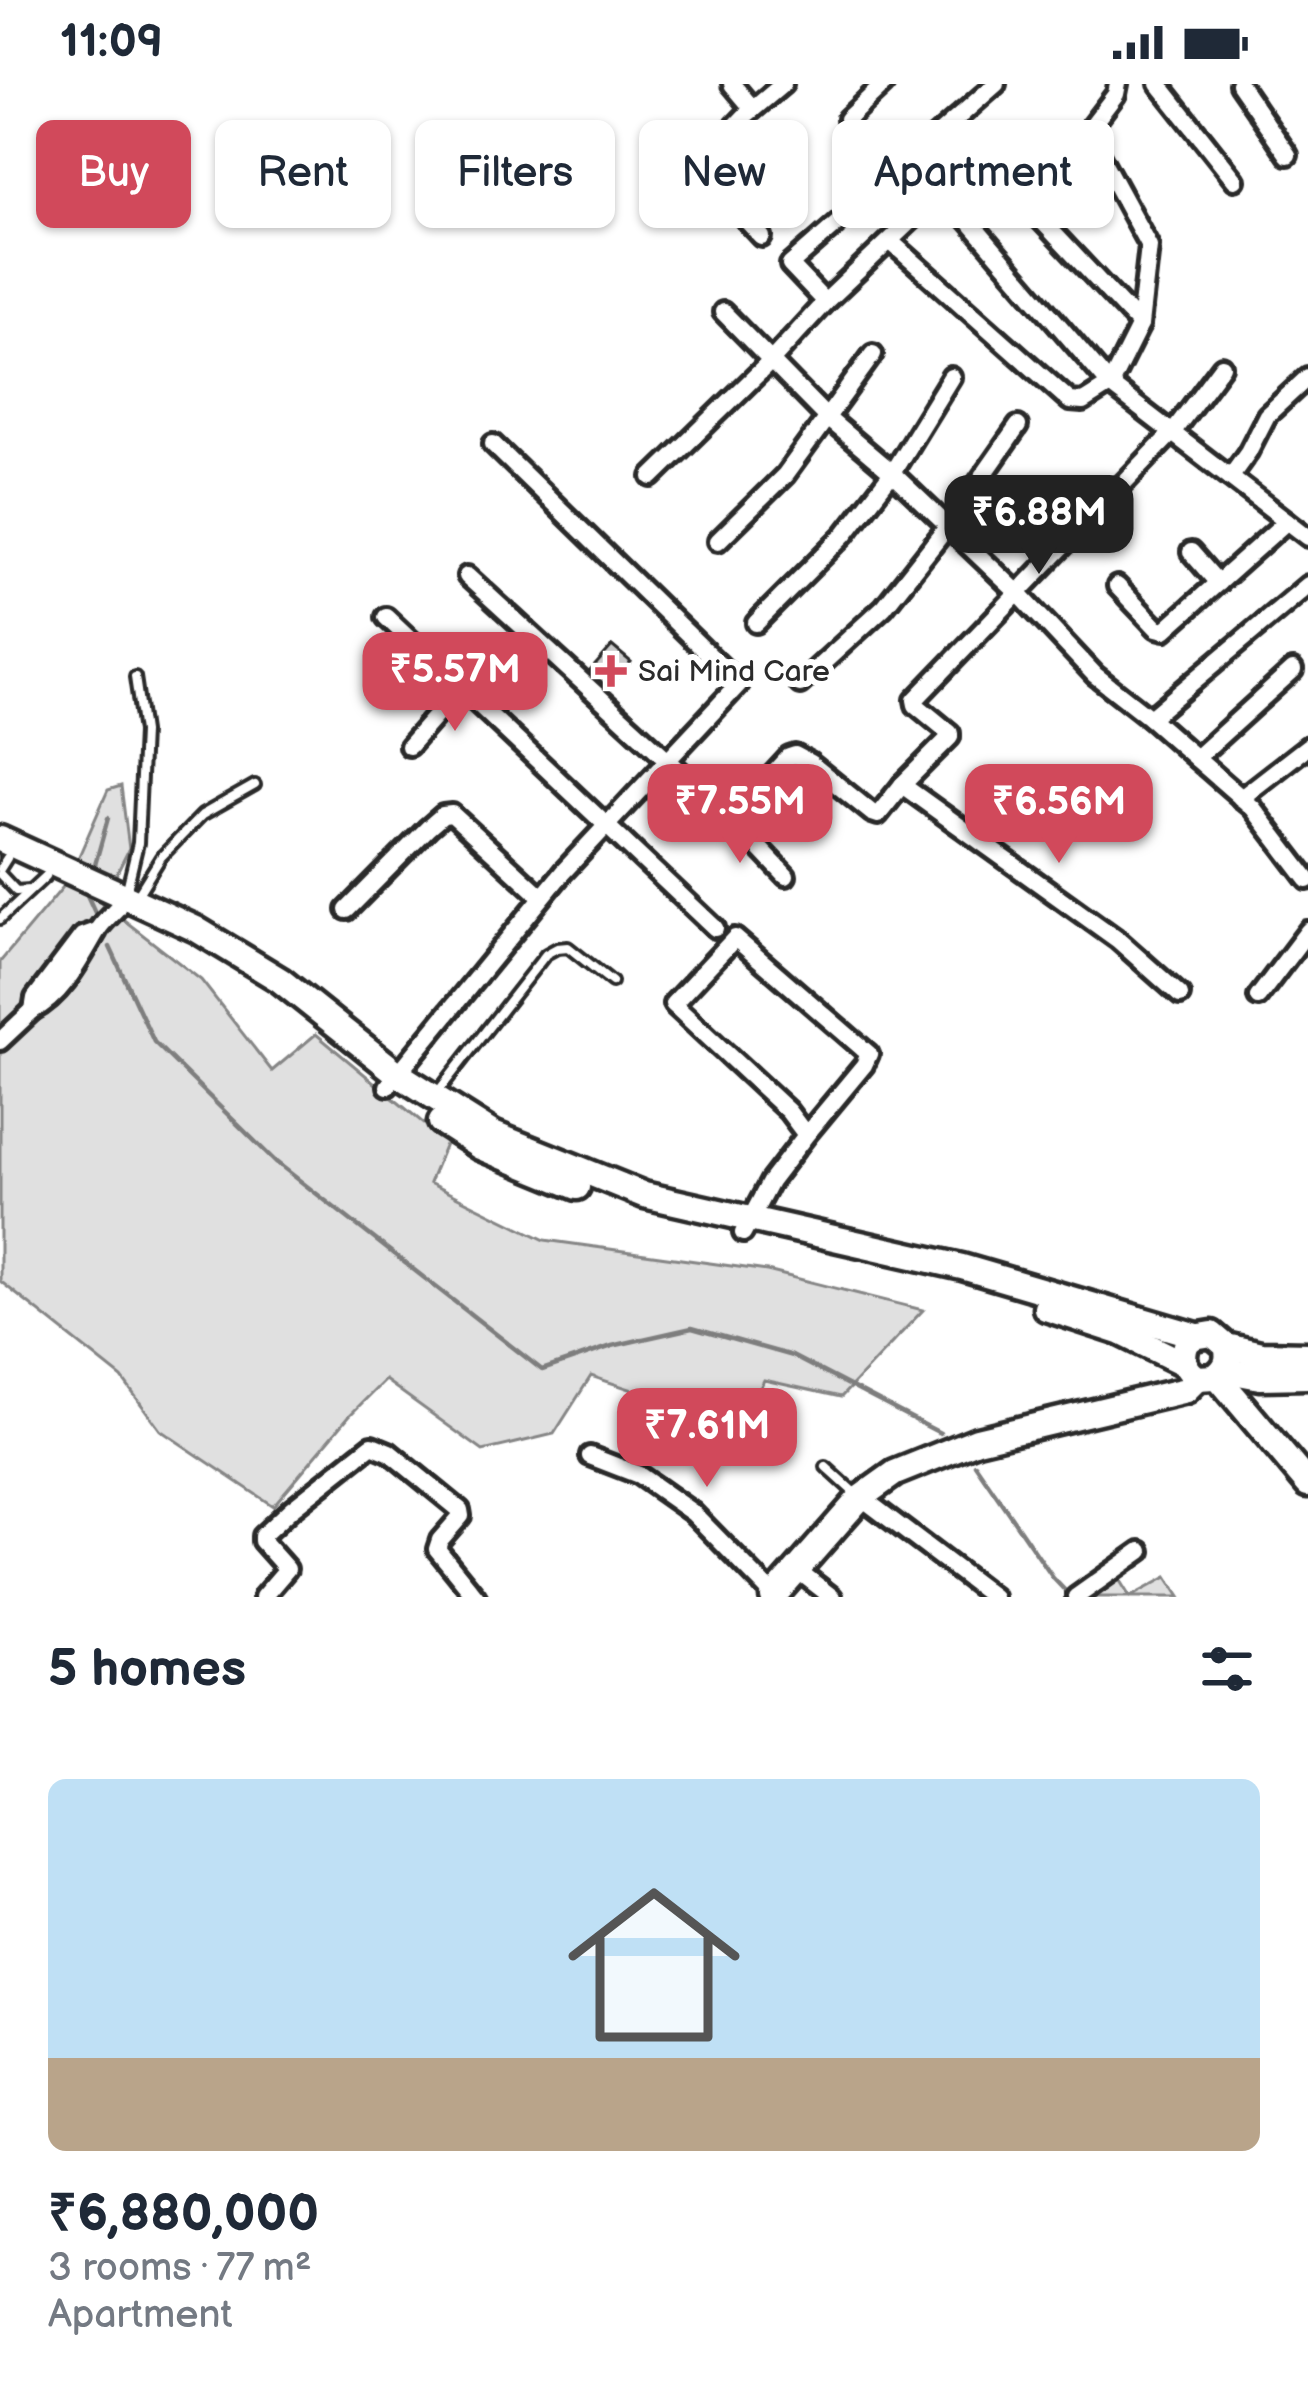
<!DOCTYPE html>
<meta charset="utf-8">
<style>
body{margin:0;font-family:"Balsamiq Sans",sans-serif;background:#f2f2f3;color:#1f2937;height:100vh;display:flex;flex-direction:column;font-size:45px;white-space:nowrap}
*{box-sizing:border-box;margin:0}
p{font-size:39px;color:#747a83}
.icon{flex:none;width:66px;height:66px;fill:none;stroke:currentColor;stroke-width:2;stroke-linecap:round;stroke-linejoin:round}
.map{position:relative;height:1513px;overflow:hidden}
.panel{display:flex;flex-direction:column;background:#fff;flex:1}
.panel>*{flex:none}
.top-card{position:absolute;left:36px;top:36px;width:1236px;height:108px;display:flex;gap:24px}
.price{position:absolute;translate:-50% -102px;padding:0 27px;border-radius:24px;background:#d1495b;color:#fff;font-size:39px;line-height:78px;filter:drop-shadow(0 3px 6px #0008)}
.price::after{content:'';position:absolute;left:50%;top:72px;width:36px;height:27px;margin-left:-18px;background:inherit;clip-path:polygon(0 0,100% 0,50% 100%)}
.price.selected{background:#222;color:#fff}
ul{padding:0;list-style:none}
li{display:grid;align-content:center;gap:24px;height:636px;padding:0 48px}
li+li{border-top:3px solid #e0e1e3}
li span{display:grid;place-items:center;height:372px;border-radius:18px;color:#555}
li>.icon{margin-inline-start:auto}
span .icon{width:216px;height:216px;fill:#fffc;stroke-width:1}
li b{font-size:51px}
h2{display:flex;justify-content:space-between;align-items:center;height:144px;padding:0 48px;font-size:51px}
.tag{padding:0 42px;border-radius:18px;background:#fff;box-shadow:0 3px 9px #0004;font-size:42px;line-height:108px}
.tag.selected{background:#d1495b;color:#fff}
.status{display:flex;justify-content:space-between;align-items:center;height:84px;padding:0 60px;background:#fff;direction:ltr}
.status svg{height:33px;fill:currentColor}
.map>svg:first-child{display:block}
.green{fill:#e0e0e0;stroke:#868686;stroke-width:3}
.lines{fill:none;stroke-linecap:round;stroke-linejoin:round}
.stream{stroke:#7e7e7e;stroke-width:4.5}
.building{fill:#cbcbcb;stroke:#2b2b2b;stroke-width:3}
.service-casing{stroke:#2b2b2b;stroke-width:16}
.minor-casing{stroke:#2b2b2b;stroke-width:26}
.secondary-casing{stroke:#2b2b2b;stroke-width:33}
.primary-casing{stroke:#2b2b2b;stroke-width:33}
.service{stroke:#fff;stroke-width:8}
.minor{stroke:#fff;stroke-width:16}
.secondary{stroke:#fff;stroke-width:24}
.primary{stroke:#fff;stroke-width:24}
.poi-dot{fill:#d1495b;stroke:#fff;stroke-width:4.5}
.labels{text-anchor:middle;stroke-width:12;stroke-linejoin:round;paint-order:stroke}
.poi-label{font-size:30px;fill:#2b2b2b;stroke:#fff;text-anchor:start}
</style>
<div class="status"><b>11:09</b><svg viewBox="0 0 49 12"><path d="M0 12V9h3v3zM5 12V6h3v6zM10 12V3h3v9zM15 12V0h3v12zM26 1h20v11H26zM47 4h2v5h-2z"/></svg></div>
<div class="map">
<svg width="1308" height="1513" viewBox="0 0 1308 1513">
<rect width="100%" height="100%" fill="#fff"/>
<filter id="ink" filterUnits="userSpaceOnUse"><feTurbulence type="fractalNoise" baseFrequency=".00833" numOctaves="2"/><feDisplacementMap in="SourceGraphic" scale="24" xChannelSelector="R" yChannelSelector="G"/><feConvolveMatrix kernelMatrix="1 2 1 2 8 2 1 2 1" color-interpolation-filters="sRGB"/></filter>
<g filter="url(#ink)">
<g class="green">
<polygon points="121,702 129,765 102,819 201,896 272,987 316,950 446,1058 429,1099 545,1156 767,1187 923,1226 841,1313 764,1296 741,1342 591,1292 554,1350 483,1367 385,1296 349,1332 273,1422 160,1346 122,1294 0,1197 0,878 68,797 108,706"/>
<polygon points="1117,1492 1130,1513 1167,1493 1180,1513 1095,1513"/>
</g>
<g class="lines">
<g class="stream">
<polyline points="93,788 108,734"/>
<polyline points="88,805 87,811 97,833"/>
<polyline points="110,863 154,958 276,1078 542,1286 612,1262 692,1244 792,1272 940,1349"/>
<polyline points="975,1380 1053,1494 1071,1513"/>
</g>
</g>
<polygon class="building" points="612,562 631,578 608,604 590,587"/>
<g class="lines">
<defs>
<g id="service">
<polyline points="0,785 7,774"/>
<polyline points="0,790 16,807 30,806"/>
<polyline points="127,805 138,759 143,648 135,593"/>
<polyline points="135,815 161,773 202,731 255,701"/>
<polyline points="0,835 46,792"/>
<polyline points="437,1009 546,870 557,864 568,863 612,898"/>
<polyline points="826,1383 859,1413"/>
</g>
<g id="minor">
<polyline points="732,0 753,25"/>
<polyline points="1159,0 1235,96"/>
<polyline points="1239,0 1288,71"/>
<polyline points="847,35 884,0"/>
<polyline points="944,108 1110,301 1308,453"/>
<polyline points="762,153 706,93 701,84 703,76 745,32 783,0"/>
<polyline points="890,157 1070,317 1083,318 1110,301 1140,241 1149,162 1087,48 1116,10 1118,0"/>
<polyline points="825,218 790,181 996,0"/>
<polyline points="723,228 827,334 892,389 1018,509 1095,591 1150,634 1253,724 1308,796"/>
<polyline points="652,393 770,278 825,218 980,71 1140,241"/>
<polyline points="1230,393 1248,368 1267,331 1308,293"/>
<polyline points="718,457 785,391 873,270"/>
<polyline points="1191,468 1218,499"/>
<polyline points="467,492 732,735 789,673 795,671 810,679 872,729 878,731 902,701 950,653 950,649 916,621 915,616 1172,349 1222,282"/>
<polyline points="1117,502 1157,544 1165,546 1287,437"/>
<polyline points="386,533 715,844"/>
<polyline points="756,539 845,450 892,389 951,293"/>
<polyline points="800,600 884,523 948,442 1018,342"/>
<polyline points="1150,634 1308,501"/>
<polyline points="409,662 461,603"/>
<polyline points="1196,674 1293,586"/>
<polyline points="902,701 1118,856 1180,911"/>
<polyline points="1241,714 1308,662"/>
<polyline points="732,735 786,792"/>
<polyline points="347,826 428,744 443,731 452,730 542,813"/>
<path d="M 96,847 L 82,852 L 35,914 L 33,926 C 63,911 81,874 97,847 C 101,839 111,831 117,824"/>
<polyline points="1258,913 1308,847"/>
<polyline points="0,957 33,926"/>
<polyline points="388,1002 563,788 739,600 493,360"/>
<polyline points="743,1149 770,1098 806,1051 788,1027 673,920 735,854 869,970 864,981 806,1051"/>
<polyline points="590,1372 639,1391 693,1429 774,1512"/>
<polyline points="861,1413 993,1513"/>
<polyline points="796,1485 832,1513"/>
<polyline points="263,1513 287,1485 262,1457 262,1452 291,1425 372,1361 389,1368 460,1426 461,1432 440,1456 437,1465 476,1513"/>
<polyline points="1076,1513 1141,1467"/>
</g>
<polyline id="secondary" points="1217,1292 1308,1400"/>
<g id="primary">
<polyline points="0,755 196,845 280,896 398,990 493,1050 644,1111 962,1183 1197,1252"/>
<polyline points="441,1038 480,1063 577,1103"/>
<polyline points="1046,1224 1120,1248 1185,1280"/>
<path d="M 1226,1262 C 1230,1276 1226,1285 1214,1293 L 1198,1294 C 1184,1285 1181,1274 1187,1259 L 1194,1253 L 1212,1250 L 1226,1262 L 1261,1270 L 1308,1271"/>
<polyline points="1223,1286 1260,1293 1308,1292"/>
<polyline points="773,1513 860,1414 895,1389 977,1356 1186,1306 1198,1294"/>
</g>
</defs>
<use href="#service" class="service-casing"/>
<use href="#minor" class="minor-casing"/>
<use href="#secondary" class="secondary-casing"/>
<use href="#primary" class="primary-casing"/>
<use href="#service" class="service"/>
<use href="#minor" class="minor"/>
<use href="#secondary" class="secondary"/>
<use href="#primary" class="primary"/>
</g>
</g>
<path class="poi-dot" d="M605 569h12v12h12v12h-12v12h-12v-12h-12v-12h12z"/>
<g class="labels">
<g class="poi-label">
<text x="638" y="597">Sai Mind Care</text>
</g>
</g>
</svg>
<b class="price selected" style="left:1039px;top:493px">₹6.88M</b>
<b class="price" style="left:455px;top:650px">₹5.57M</b>
<b class="price" style="left:740px;top:782px">₹7.55M</b>
<b class="price" style="left:1059px;top:782px">₹6.56M</b>
<b class="price" style="left:707px;top:1406px">₹7.61M</b>
<div class="top-card">
<a class="tag selected">Buy</a>
<a class="tag">Rent</a>
<a class="tag">Filters</a>
<a class="tag">New</a>
<a class="tag">Apartment</a>
</div>
</div>
<section class="panel">
<h2>5 homes<svg class="icon" aria-label="filters" viewBox="0 0 24 24"><path d="M4 7h16M4 17h16"/><circle cx="9" cy="7" r="2"/><circle cx="15" cy="17" r="2"/></svg></h2>
<ul>
<li><span style="background:linear-gradient(#bfe0f5 75%,#b9a48a 0)"><svg class="icon" aria-label="home" viewBox="0 0 24 24"><path d="M3 11l9-7 9 7M6 9v11h12V9"/></svg></span><div><b>₹6,880,000</b><p>3 rooms · 77 m²</p><p>Apartment</p></div></li>
</ul>
</section>
